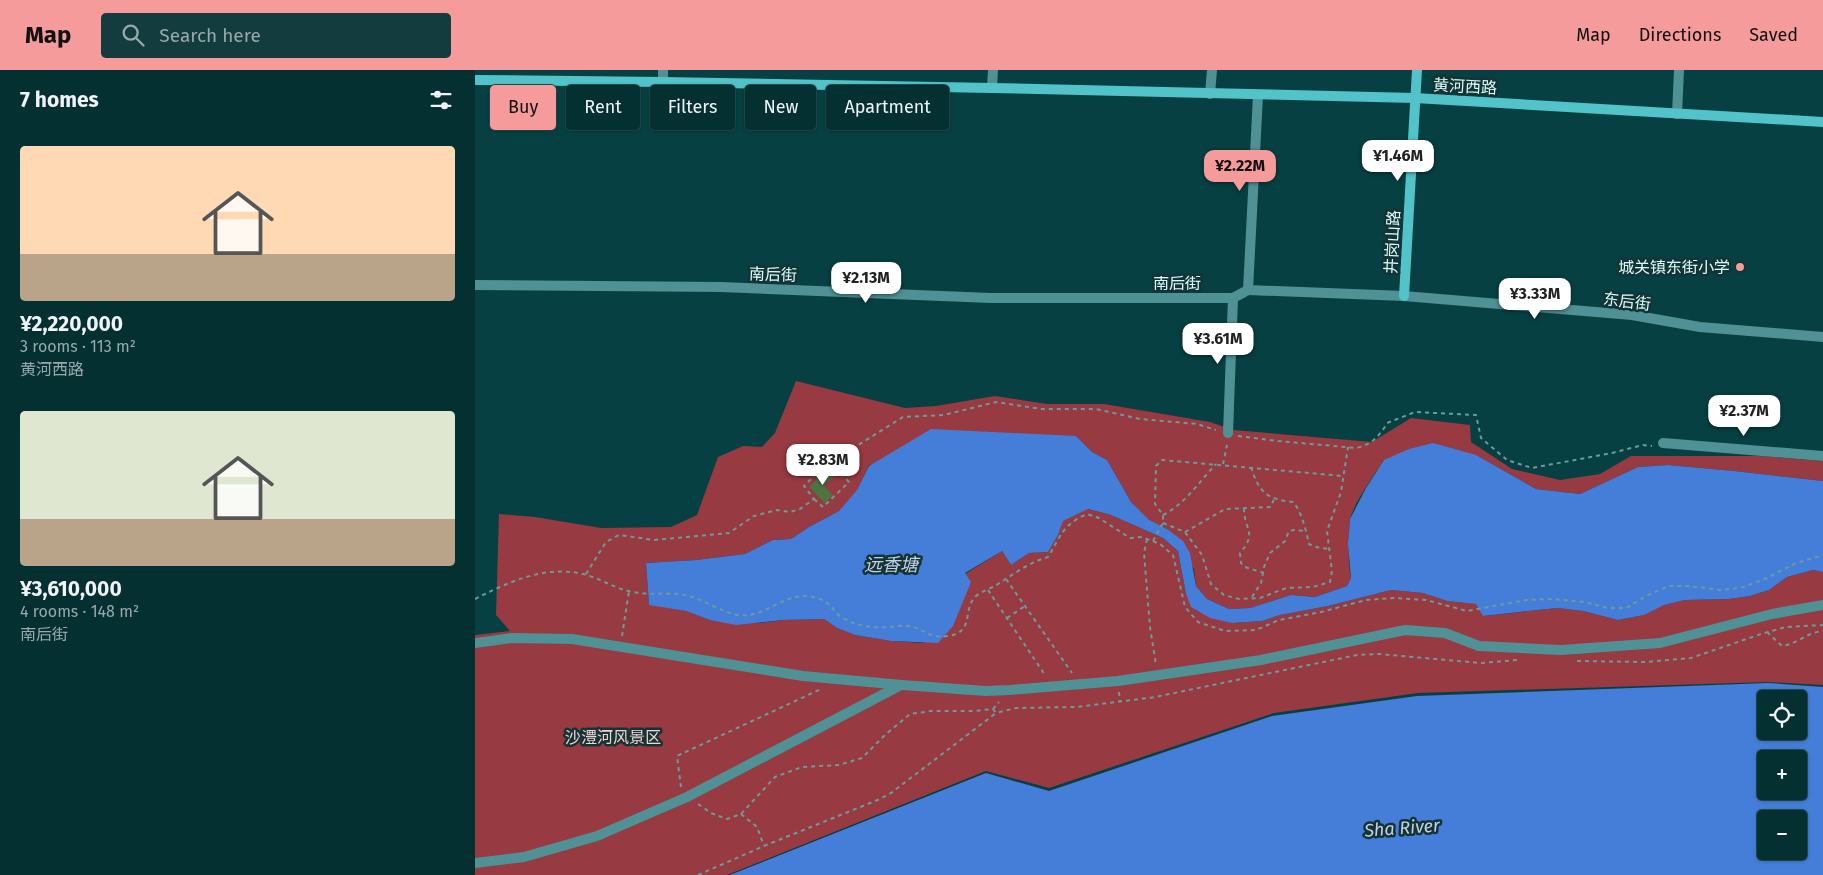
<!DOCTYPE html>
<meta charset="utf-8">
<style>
body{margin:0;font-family:"Fira Sans","Noto Sans SC",sans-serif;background:#133c3e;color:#f1f3f6;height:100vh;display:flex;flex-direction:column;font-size:19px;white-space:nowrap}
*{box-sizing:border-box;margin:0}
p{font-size:16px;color:#97a9ac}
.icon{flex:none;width:28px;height:28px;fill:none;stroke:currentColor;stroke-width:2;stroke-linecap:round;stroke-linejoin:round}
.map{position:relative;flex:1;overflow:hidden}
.drawer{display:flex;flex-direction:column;background:#053032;width:475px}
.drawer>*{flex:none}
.guide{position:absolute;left:15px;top:15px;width:475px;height:45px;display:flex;gap:10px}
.buttons{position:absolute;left:1282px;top:620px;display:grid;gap:10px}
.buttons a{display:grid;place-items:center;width:50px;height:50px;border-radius:5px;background:#053032;box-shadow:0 1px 4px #0004,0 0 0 1px #264b4d;font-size:25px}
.price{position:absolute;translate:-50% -42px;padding:0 11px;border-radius:10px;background:#fff;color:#222;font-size:16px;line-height:32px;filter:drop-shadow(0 1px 2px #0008)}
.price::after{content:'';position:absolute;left:50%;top:30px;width:15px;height:11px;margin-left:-8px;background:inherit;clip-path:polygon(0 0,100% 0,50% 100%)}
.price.on{background:#f59b9c;color:#111}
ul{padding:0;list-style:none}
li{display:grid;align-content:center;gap:10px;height:265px;padding:0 20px}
li span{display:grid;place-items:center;height:155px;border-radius:5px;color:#555}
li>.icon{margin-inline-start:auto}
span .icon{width:90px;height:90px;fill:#fffc;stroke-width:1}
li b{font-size:21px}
h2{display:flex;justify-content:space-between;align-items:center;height:60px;padding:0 20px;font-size:21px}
.tag{padding:0 18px;border-radius:5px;background:#053032;box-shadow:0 1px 4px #0004,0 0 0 1px #264b4d;font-size:18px;line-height:45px}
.tag.on{background:#f59b9c;color:#111}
header{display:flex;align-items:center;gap:30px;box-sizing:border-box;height:70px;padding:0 25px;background:#f59b9c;color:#111}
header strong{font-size:24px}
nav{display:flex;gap:28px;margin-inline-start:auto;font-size:18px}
.search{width:350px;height:45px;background:#133c3e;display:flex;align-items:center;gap:12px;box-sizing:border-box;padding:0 18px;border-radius:5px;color:#97a9ac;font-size:19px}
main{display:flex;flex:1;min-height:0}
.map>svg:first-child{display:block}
.green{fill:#973a41}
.water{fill:#447ed8;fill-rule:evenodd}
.building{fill:#4d7541}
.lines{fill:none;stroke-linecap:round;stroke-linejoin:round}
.path{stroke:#6d9b9c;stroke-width:2;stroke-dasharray:4 4;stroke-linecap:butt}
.street{stroke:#4f9194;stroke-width:10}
.secondary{stroke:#52c3c8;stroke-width:10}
.poi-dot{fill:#f59b9c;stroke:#143334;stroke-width:2}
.labels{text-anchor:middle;stroke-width:5;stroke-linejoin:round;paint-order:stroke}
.street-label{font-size:16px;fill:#d9fcfd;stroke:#143334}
.poi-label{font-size:16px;fill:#d9fcfd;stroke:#143334;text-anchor:end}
.park-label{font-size:16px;fill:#f3d2d2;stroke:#143334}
.water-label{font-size:18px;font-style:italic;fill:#c2d1e8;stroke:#143334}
</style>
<header>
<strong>Map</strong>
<div class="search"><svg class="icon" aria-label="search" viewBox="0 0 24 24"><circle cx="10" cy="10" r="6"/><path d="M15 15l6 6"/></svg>Search here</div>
<nav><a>Map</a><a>Directions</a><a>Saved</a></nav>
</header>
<main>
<section class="drawer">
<h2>7 homes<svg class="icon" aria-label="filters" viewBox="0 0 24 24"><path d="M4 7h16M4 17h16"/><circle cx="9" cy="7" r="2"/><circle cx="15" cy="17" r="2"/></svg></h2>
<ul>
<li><span style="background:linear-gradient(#ffd9b3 70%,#b9a48a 0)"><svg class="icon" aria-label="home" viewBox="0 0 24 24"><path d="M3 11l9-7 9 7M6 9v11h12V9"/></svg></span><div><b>¥2,220,000</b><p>3 rooms · 113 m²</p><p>黄河西路</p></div></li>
<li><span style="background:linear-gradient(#dfe7d0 70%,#b9a48a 0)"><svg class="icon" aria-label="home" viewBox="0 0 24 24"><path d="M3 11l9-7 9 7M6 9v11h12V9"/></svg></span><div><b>¥3,610,000</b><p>4 rooms · 148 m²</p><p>南后街</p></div></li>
</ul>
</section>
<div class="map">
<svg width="1348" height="805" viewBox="0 0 1348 805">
<rect width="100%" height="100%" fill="#074042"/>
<path class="green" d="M 321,311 L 430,338 L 461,336 L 520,326 L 572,334 L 629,334 L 735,352 L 758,360 L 897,372 L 936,348 L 995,355 L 996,372 L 1037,399 L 1085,410 L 1125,404 L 1156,386 L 1285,386 L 1348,391 L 1348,411 L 1259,401 L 1193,395 L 1163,397 L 1105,424 L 1061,419 L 1001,385 L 909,390 C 900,404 878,434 875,450 C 873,465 873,494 876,508 L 872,516 L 840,527 L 816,525 L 775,538 L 754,539 L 732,529 L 721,516 L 719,499 L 692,459 L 674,451 L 656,432 L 632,390 L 617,382 L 601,366 L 394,395 L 382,421 L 364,441 L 334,457 L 316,469 L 298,470 L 270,484 L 221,490 L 171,493 L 174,534 L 211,541 L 235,550 L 286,553 L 308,550 L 349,549 L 362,558 L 380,565 L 417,571 L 449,573 L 489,527 L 495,512 L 490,504 L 527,481 L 536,495 L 554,483 L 573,482 L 583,465 L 587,451 L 612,439 L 636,445 L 688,468 L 703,481 L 711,524 L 757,553 L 787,551 L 805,545 L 853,536 L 916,520 L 948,523 L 972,531 L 1001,534 L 1009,546 L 1082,538 L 1108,541 L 1143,550 L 1168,545 L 1189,535 L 1210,530 L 1254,529 L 1275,526 L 1294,520 L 1312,507 L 1338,500 L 1348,502 L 1348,615 L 1292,612 L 943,623 L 799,643 L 574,718 L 511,701 L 252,805 L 0,805 L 0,565 L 35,561 L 21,545 L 24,444 L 60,447 L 126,458 L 196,457 L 222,445 L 243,387 L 268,376 L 287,377 L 300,363 Z"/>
<g class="water">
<polygon points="456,359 601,366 617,382 632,390 656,432 674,450 692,459 708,471 715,483 721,516 732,529 754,539 775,538 816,525 840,527 872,516 876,508 873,474 875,449 891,418 909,390 934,379 958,373 1001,385 1061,419 1105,424 1163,397 1193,395 1259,401 1348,411 1348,502 1338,500 1312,507 1294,520 1275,526 1254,529 1210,530 1189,535 1169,545 1143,550 1108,541 1082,538 1008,546 1001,534 972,531 948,523 916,520 853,536 805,545 787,551 757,553 735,548 716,537 711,524 703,481 688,468 636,445 613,439 588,451 583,465 573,482 554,483 536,495 527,481 490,503 496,512 478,556 463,573 416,571 380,565 362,558 349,549 308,550 261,555 235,550 211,541 174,535 171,493 221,490 270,484 298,470 316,469 334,457 364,441 382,420 394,396"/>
<path d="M 1293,613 L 1348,617 L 1348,805 L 255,805 L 511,703 L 574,721 L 797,646 L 942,626 ZM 1291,629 L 1324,629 L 1324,661 L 1291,661 ZM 1291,689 L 1324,689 L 1324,721 L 1291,721 ZM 1291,749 L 1324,749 L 1324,781 L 1291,781 Z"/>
</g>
<polygon class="building" points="352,399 359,406 349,416 358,425 350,433 334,417"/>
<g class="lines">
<g class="path">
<path d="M 763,366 L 803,371 L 881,378 C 896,375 905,366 912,353 L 940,342 L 1001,345 L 1006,368 L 1032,390 L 1057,398 L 1137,383 L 1168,375 L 1177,376"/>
<polyline points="748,394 752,375"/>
<path d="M 776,397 C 784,423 792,429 818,432 C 827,442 831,461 834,474 L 840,477 L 854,479"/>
<polyline points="339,429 348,437 374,412 354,391"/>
<path d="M 769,438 C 769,461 783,462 765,483 L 766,493 L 770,497 L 789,503"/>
<path d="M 688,445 C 710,434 724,412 741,394"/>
<polyline points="688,453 710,462 727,485 736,514 749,525 764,529 785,528 811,518 838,517 855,512 857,501 852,461 866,422 873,377"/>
<polyline points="710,462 750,439 796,437 799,429"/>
<polyline points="672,469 669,483 675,557 681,595"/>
<polyline points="678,471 688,453 688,445 680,434 681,396 687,390 868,406"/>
<polyline points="111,504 131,472 144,465 179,470 254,463 279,446 302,440 315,442 325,439 339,429 329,416 354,391 364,387 428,347 469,345 521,332 566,339 621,339 665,349 722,354 741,360"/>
<polyline points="531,509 597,603"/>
<polyline points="513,520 570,605"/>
<polyline points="777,527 786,513 789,497 795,483 810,471 814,461 819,460 831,461"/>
<path d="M 0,529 C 34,512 69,495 108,504 C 125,508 140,519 158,522 C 176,526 195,521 214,526 C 229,530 249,543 263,545 C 292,549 311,518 342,528 C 358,533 358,543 368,548 C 384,557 397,558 415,557 C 421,556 428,555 434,556 C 451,559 453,569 473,566 C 500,562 487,541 500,527 C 505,522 514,519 520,516 C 537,505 553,493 573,487 C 586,466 587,455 612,444 L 624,448 L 655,468 L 667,467 L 685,474 L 698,485 L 710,537 L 723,552 L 750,561 L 781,560 L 804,550 L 846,542 L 891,530 L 918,528 L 951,530 L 992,541 L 1051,530 L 1077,529 L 1110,532 L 1133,538 L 1151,538 L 1173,525 L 1194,516 L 1213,516 L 1246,520 L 1269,517 L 1292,508 L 1319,494 L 1348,485"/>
<polyline points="532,548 550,536"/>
<path d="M 1292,562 L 1307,576 C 1322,574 1333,562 1348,561"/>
<polyline points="147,566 154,521"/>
<polyline points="1102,591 1170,592 1216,588 1286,564 1311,557 1348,555"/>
<polyline points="644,622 645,632"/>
<polyline points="518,639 521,643 541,638 602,637 680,627 882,585 904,584 1006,593 1042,590"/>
<polyline points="206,717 202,686 346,619"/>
<polyline points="223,734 236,743 252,749 266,744 300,707 327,697 364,695 387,688 410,665 435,644 456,641 498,641 518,639 524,632"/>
<polyline points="266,744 282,757 289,776"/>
<polyline points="223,805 289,776 405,729 416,723 521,643"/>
</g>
<g class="street">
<polyline points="188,12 188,0"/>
<polyline points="517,18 518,0"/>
<polyline points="735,24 737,0"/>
<polyline points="1202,44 1204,0"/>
<polyline points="0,215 246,217 516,228 758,228 773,220"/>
<polyline points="773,220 929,226 1157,245 1225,257 1348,267"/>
<polyline points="773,220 783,25"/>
<polyline points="753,363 758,228"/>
<polyline points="1188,373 1348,386"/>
<polyline points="0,573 37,568 97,569 328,606 427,615 511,621 535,620 643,611 786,590 930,560 970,563 1004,576 1086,580 1185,573 1297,544 1348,535"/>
<polyline points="0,793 49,787 122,766 212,727 426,615"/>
</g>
<g class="secondary">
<polyline points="0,10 188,12 517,18 940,28 1348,52"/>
<polyline points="929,226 942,0"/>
</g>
</g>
<circle class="poi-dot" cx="1265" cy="197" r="5"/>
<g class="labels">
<g class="street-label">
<text transform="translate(990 16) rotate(3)" y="6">黄河西路</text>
<text transform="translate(917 172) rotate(-87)" y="6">井岗山路</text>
<text transform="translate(298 204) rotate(2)" y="6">南后街</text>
<text x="702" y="219">南后街</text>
<text transform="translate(1152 231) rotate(7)" y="6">东后街</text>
</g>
<g class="poi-label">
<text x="1255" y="203">城关镇东街小学</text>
</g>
<g class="park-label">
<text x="138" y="673">沙澧河风景区</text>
</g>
<g class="water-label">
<text x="416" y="501">远香塘</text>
<text transform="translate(927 758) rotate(-4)" y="6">Sha River</text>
</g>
</g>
</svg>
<div class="buttons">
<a><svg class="icon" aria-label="locate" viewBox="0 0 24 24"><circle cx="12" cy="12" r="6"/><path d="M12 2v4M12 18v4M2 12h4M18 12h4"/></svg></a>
<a>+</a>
<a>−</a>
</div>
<b class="price" style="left:923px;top:112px">¥1.46M</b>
<b class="price on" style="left:765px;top:122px">¥2.22M</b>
<b class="price" style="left:391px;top:234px">¥2.13M</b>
<b class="price" style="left:1060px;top:250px">¥3.33M</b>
<b class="price" style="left:743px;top:295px">¥3.61M</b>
<b class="price" style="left:1269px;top:367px">¥2.37M</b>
<b class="price" style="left:348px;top:416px">¥2.83M</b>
<div class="guide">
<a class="tag on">Buy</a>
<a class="tag">Rent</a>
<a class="tag">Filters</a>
<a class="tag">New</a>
<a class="tag">Apartment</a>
</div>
</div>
</main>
